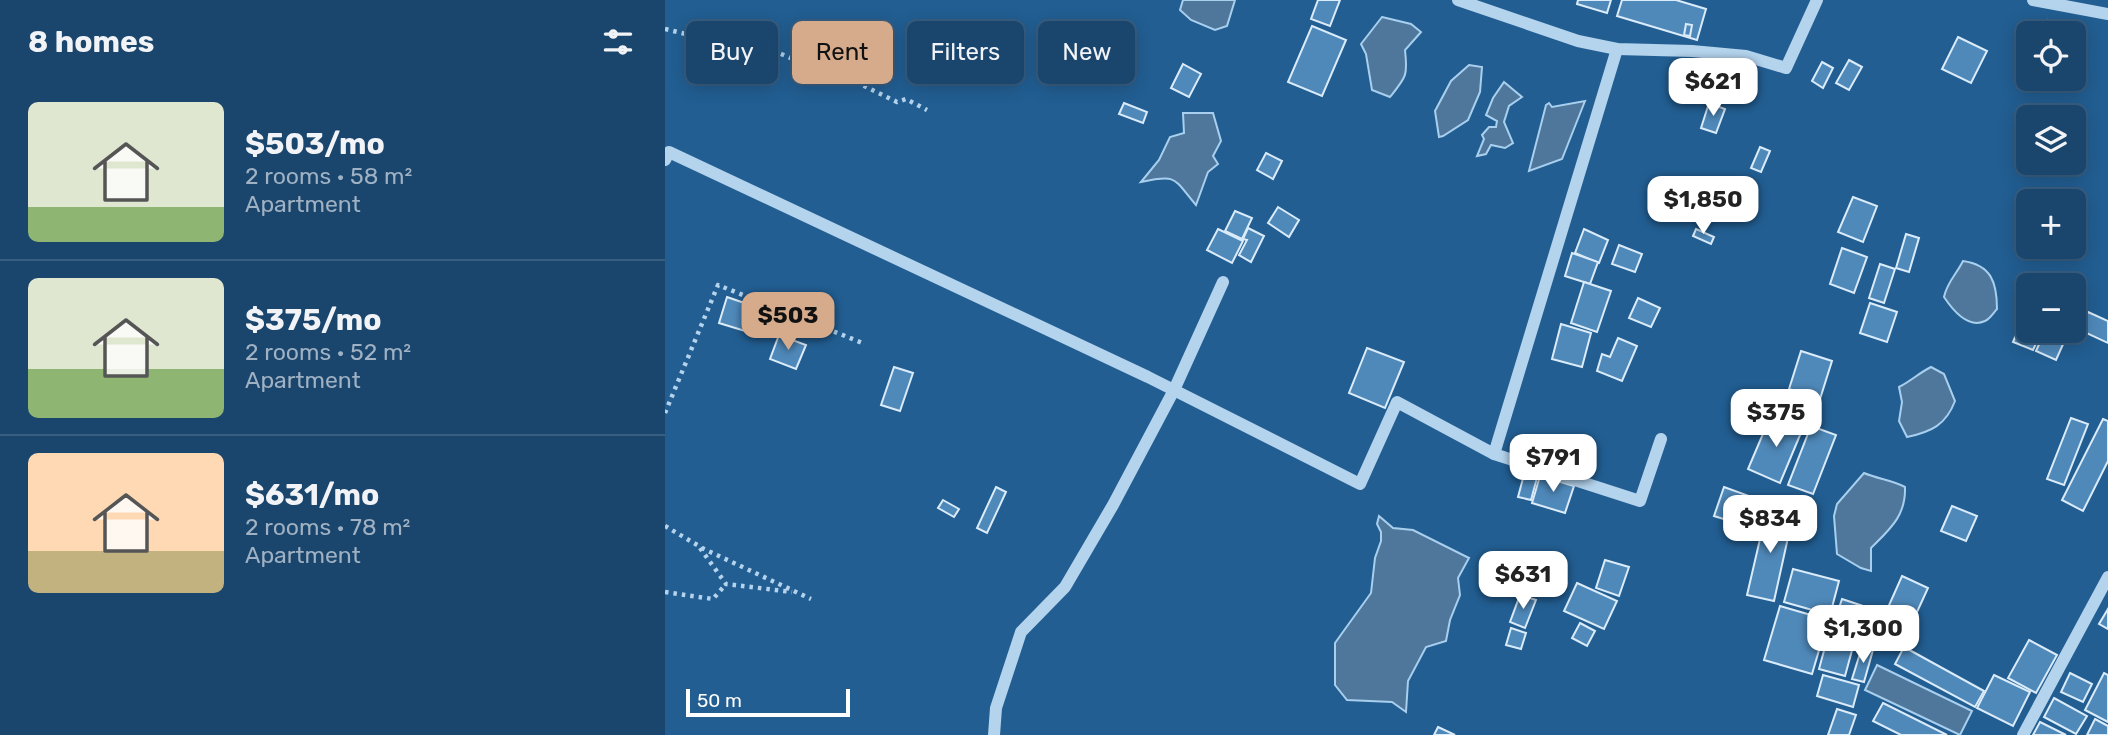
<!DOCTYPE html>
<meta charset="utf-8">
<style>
body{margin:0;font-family:Rubik,sans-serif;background:#234d73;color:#f1f3f6;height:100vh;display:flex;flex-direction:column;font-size:26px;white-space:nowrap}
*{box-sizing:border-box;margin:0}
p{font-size:23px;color:#9fb1c2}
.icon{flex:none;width:38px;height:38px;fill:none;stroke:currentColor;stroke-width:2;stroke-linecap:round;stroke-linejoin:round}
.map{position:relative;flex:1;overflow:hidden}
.side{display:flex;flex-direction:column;background:#1a466e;width:665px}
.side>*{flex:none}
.guide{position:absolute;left:21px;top:21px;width:665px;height:63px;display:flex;gap:14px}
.controls{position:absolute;left:1351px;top:21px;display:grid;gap:14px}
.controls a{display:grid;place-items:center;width:70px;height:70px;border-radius:10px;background:#1a466e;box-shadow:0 4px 18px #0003,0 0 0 2px #385e81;font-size:35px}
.scale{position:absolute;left:21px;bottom:18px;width:164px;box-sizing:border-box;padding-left:7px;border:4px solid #fff;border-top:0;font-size:19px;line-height:24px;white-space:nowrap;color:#fff;-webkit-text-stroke:5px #225e92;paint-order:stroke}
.price{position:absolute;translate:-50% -60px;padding:0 16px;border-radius:14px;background:#fff;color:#222;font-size:23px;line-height:46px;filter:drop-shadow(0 2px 4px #0008)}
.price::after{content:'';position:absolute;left:50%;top:42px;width:21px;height:16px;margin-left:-10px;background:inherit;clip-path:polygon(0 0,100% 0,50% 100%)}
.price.on{background:#d6ab8b;color:#111}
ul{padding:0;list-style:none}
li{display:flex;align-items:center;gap:21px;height:175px;padding:0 28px}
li+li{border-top:2px solid #385e81}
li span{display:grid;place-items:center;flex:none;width:196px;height:140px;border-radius:10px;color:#555}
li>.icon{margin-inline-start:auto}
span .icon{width:84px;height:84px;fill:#fffc;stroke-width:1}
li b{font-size:30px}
h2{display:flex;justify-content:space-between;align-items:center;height:84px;padding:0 28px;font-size:30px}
.tag{padding:0 24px;border-radius:10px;background:#1a466e;box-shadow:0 4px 18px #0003,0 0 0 2px #385e81;font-size:24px;line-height:63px}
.tag.on{background:#d6ab8b;color:#111}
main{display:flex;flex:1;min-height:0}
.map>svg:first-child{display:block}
.water{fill:#4e779b;stroke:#a8cfee;stroke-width:2}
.building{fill:#4f89ba;stroke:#daebf9;stroke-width:2}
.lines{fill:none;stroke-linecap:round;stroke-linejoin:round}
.path{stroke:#b4d3ed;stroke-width:4.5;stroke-dasharray:3.5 5;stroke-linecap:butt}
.minor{stroke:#b4d3ed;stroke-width:12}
</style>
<main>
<section class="side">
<h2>8 homes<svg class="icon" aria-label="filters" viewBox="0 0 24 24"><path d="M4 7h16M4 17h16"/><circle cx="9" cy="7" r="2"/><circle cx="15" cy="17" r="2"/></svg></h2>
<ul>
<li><span style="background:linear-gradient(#dfe7d0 75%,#8fb573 0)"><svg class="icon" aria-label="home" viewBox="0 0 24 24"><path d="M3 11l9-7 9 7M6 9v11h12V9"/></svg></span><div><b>$503/mo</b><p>2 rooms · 58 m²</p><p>Apartment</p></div></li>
<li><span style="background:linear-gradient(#dfe7d0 65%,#8fb573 0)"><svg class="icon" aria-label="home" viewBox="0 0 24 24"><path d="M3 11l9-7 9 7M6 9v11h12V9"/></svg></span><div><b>$375/mo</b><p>2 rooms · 52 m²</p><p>Apartment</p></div></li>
<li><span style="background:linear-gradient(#ffd9b3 70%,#c2b280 0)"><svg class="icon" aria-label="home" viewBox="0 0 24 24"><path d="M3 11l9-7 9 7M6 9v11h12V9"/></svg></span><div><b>$631/mo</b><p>2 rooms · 78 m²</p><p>Apartment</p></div></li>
</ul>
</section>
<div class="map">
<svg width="1443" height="735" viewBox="0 0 1443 735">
<rect width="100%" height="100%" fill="#225e92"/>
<g class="water">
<polygon points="518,0 570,0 562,26 550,30 526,20 515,10"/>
<path d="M 717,17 L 746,24 L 756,32 L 740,50 C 743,76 741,77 725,97 L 707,90 L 701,54 L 696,44 Z"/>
<polygon points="804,65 817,67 815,92 803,120 778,136 774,137 770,111 786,81"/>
<polygon points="839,82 857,97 844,106 839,122 848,143 840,148 826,145 821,154 812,156 819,139 817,135 824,127 831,127 832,121 821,115 828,98"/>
<polygon points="920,101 897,159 864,171 881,105 884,103 887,107"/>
<path d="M 518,113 L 548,113 L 556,141 L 548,156 L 553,164 L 543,172 L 531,205 C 508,178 513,174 476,182 L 494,160 L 505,137 L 519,133 Z"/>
<path d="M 1298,261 C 1326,265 1332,282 1332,309 C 1329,312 1325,319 1320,321 C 1303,329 1287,309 1279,297 C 1282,282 1291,275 1298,261 Z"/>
<path d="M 1266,367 L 1279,374 L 1290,401 C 1281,425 1266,432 1242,437 L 1234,421 L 1237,402 L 1234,387 C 1246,381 1254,373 1266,367 Z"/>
<path d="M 1199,473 C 1213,479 1227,480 1240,487 C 1241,516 1225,529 1206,548 L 1206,571 L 1196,568 L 1172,554 L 1169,516 L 1172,504 Z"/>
<polygon points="714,516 728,528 748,530 804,558 793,578 795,595 785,620 781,641 761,647 743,681 741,712 727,702 682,700 670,685 670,643 706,593 710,558 716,541 716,532 712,524"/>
<polygon points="1212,665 1307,711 1295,735 1200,690"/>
</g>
<g class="building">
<polygon points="653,0 675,0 665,26 646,19"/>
<polygon points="913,0 946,0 942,13 912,4"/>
<polygon points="957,0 1011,0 1041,9 1032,40 952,16"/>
<polygon points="1383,20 1405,26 1403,33 1380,33"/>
<polygon points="1021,24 1027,25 1025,36 1019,35"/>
<polygon points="647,26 681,40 657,96 623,82"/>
<polygon points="1293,37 1322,51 1306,83 1277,69"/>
<polygon points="1184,60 1197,67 1184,90 1171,83"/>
<polygon points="1157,62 1168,68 1158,88 1147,81"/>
<polygon points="518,64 536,74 524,97 506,88"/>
<polygon points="459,103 482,112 478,123 454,114"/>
<polygon points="1044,103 1060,109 1051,133 1036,128"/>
<polygon points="1095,147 1105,151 1096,172 1086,168"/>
<polygon points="601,153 617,161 608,179 592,170"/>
<polygon points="1064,197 1076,203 1072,211 1060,205"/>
<polygon points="1188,197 1212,206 1198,242 1173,232"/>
<polygon points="613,207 634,220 624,237 603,223"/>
<polygon points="570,211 587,218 577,239 560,231"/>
<polygon points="583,228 599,236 586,262 574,255 582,240 578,239"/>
<polygon points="553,229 578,241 567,263 542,250"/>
<polygon points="919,229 943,240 934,263 910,253"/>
<polygon points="1031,229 1049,237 1046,244 1028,236"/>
<polygon points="1241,234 1254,238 1244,272 1231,268"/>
<polygon points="954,245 977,254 970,272 947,264"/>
<polygon points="1177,248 1202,257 1189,293 1165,284"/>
<polygon points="907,253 933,262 925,284 900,276"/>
<polygon points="1215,264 1230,269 1219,303 1204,298"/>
<polygon points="919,282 946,291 932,332 906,323"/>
<polygon points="62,297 88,306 80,331 54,323"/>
<polygon points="973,298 995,308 986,327 964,318"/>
<polygon points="1205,303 1232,312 1222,342 1195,333"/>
<polygon points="1363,307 1363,331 1377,331 1368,350 1348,342"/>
<polygon points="1423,312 1443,321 1443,343 1415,330"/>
<polygon points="896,324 926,333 917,367 887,359"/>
<polygon points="1380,331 1404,331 1391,360 1371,351"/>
<polygon points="114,335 141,345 131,369 105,359"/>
<polygon points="953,338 972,346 957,381 932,371 937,354 945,357"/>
<polygon points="702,348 739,362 720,408 684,393"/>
<polygon points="1136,351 1167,361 1155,399 1124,389"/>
<polygon points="229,367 248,373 235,411 216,405"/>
<polygon points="1106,415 1138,428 1115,483 1083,469"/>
<polygon points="1406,418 1423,424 1399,485 1382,479"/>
<polygon points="1438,419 1443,421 1443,461 1418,511 1397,500"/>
<polygon points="1146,426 1171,435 1148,494 1123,485"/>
<polygon points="860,471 873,474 866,500 853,497"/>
<polygon points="875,476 909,486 900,513 867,503"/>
<polygon points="331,487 341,492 322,533 312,528"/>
<polygon points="1059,487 1084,496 1075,524 1049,516"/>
<polygon points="278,500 294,509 289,517 273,508"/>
<polygon points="1287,506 1312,516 1301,541 1276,531"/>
<polygon points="1102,509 1128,515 1109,601 1082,595"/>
<polygon points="940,560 964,567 954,596 931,588"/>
<polygon points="1128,569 1174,581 1165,615 1119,602"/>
<polygon points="1237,576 1263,588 1247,623 1221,612"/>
<polygon points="912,583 952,601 939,629 899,611"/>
<polygon points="855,595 871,600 860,628 845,622"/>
<polygon points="1177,599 1204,608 1196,635 1168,626"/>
<polygon points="1115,606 1163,620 1147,674 1099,660"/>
<polygon points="1443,609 1443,629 1434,624"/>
<polygon points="915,623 930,631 922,646 907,638"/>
<polygon points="846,628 861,633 856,649 841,645"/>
<polygon points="1163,636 1189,643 1180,676 1154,669"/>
<polygon points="1364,640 1392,655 1371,693 1343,678"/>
<polygon points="1197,647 1208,650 1199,682 1187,679"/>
<polygon points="1239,647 1319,691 1310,707 1230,664"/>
<polygon points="1405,673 1427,684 1418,702 1396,692"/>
<polygon points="1439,673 1443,675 1443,722 1420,710"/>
<polygon points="1158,675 1194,685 1188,707 1152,696"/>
<polygon points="1329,675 1365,692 1348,726 1312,708"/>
<polygon points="1389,698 1422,716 1411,734 1379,717"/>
<polygon points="1218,703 1282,735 1236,735 1208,721"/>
<polygon points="1172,709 1191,715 1184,735 1163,735"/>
<polygon points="1430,719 1443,726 1443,735 1422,735"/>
<polygon points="1375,722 1401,735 1368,735"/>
<polygon points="773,727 790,735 769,735"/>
</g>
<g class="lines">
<g class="path">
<polyline points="0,29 88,50 109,51 147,67 147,76 155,68 173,79 189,81 232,102 241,99 262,110"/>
<polyline points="0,413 53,285 200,344"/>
<polyline points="0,526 39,549 146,599"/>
<polyline points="35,548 61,584 127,592"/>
<polyline points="0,592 48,599 61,584"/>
</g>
<g class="minor">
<polyline points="793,0 913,41 952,49 1027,51 1081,56 1121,68 1152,0"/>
<polyline points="1368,0 1443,14"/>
<polyline points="952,49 829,454 975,501 996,439"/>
<polyline points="0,160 4,152 483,377 695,484 732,402 829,454"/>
<polyline points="329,735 331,708 356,632 400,587 448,505 509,390 558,282"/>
<polyline points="1358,735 1443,577"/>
</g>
</g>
</svg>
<div class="controls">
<a><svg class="icon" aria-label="locate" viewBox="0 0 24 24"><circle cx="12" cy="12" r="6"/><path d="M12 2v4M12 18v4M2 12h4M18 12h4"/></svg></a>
<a><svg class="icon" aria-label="layers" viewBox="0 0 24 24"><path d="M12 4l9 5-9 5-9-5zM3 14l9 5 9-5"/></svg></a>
<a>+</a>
<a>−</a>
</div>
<div class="scale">50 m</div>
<b class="price" style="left:1048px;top:118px">$621</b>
<b class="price" style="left:1038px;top:236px">$1,850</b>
<b class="price on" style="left:123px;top:352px">$503</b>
<b class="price" style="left:1111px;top:449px">$375</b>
<b class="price" style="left:888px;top:494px">$791</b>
<b class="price" style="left:1105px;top:555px">$834</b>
<b class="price" style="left:858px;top:611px">$631</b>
<b class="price" style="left:1198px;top:665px">$1,300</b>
<div class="guide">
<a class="tag">Buy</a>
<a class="tag on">Rent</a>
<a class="tag">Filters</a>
<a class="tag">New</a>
</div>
</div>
</main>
